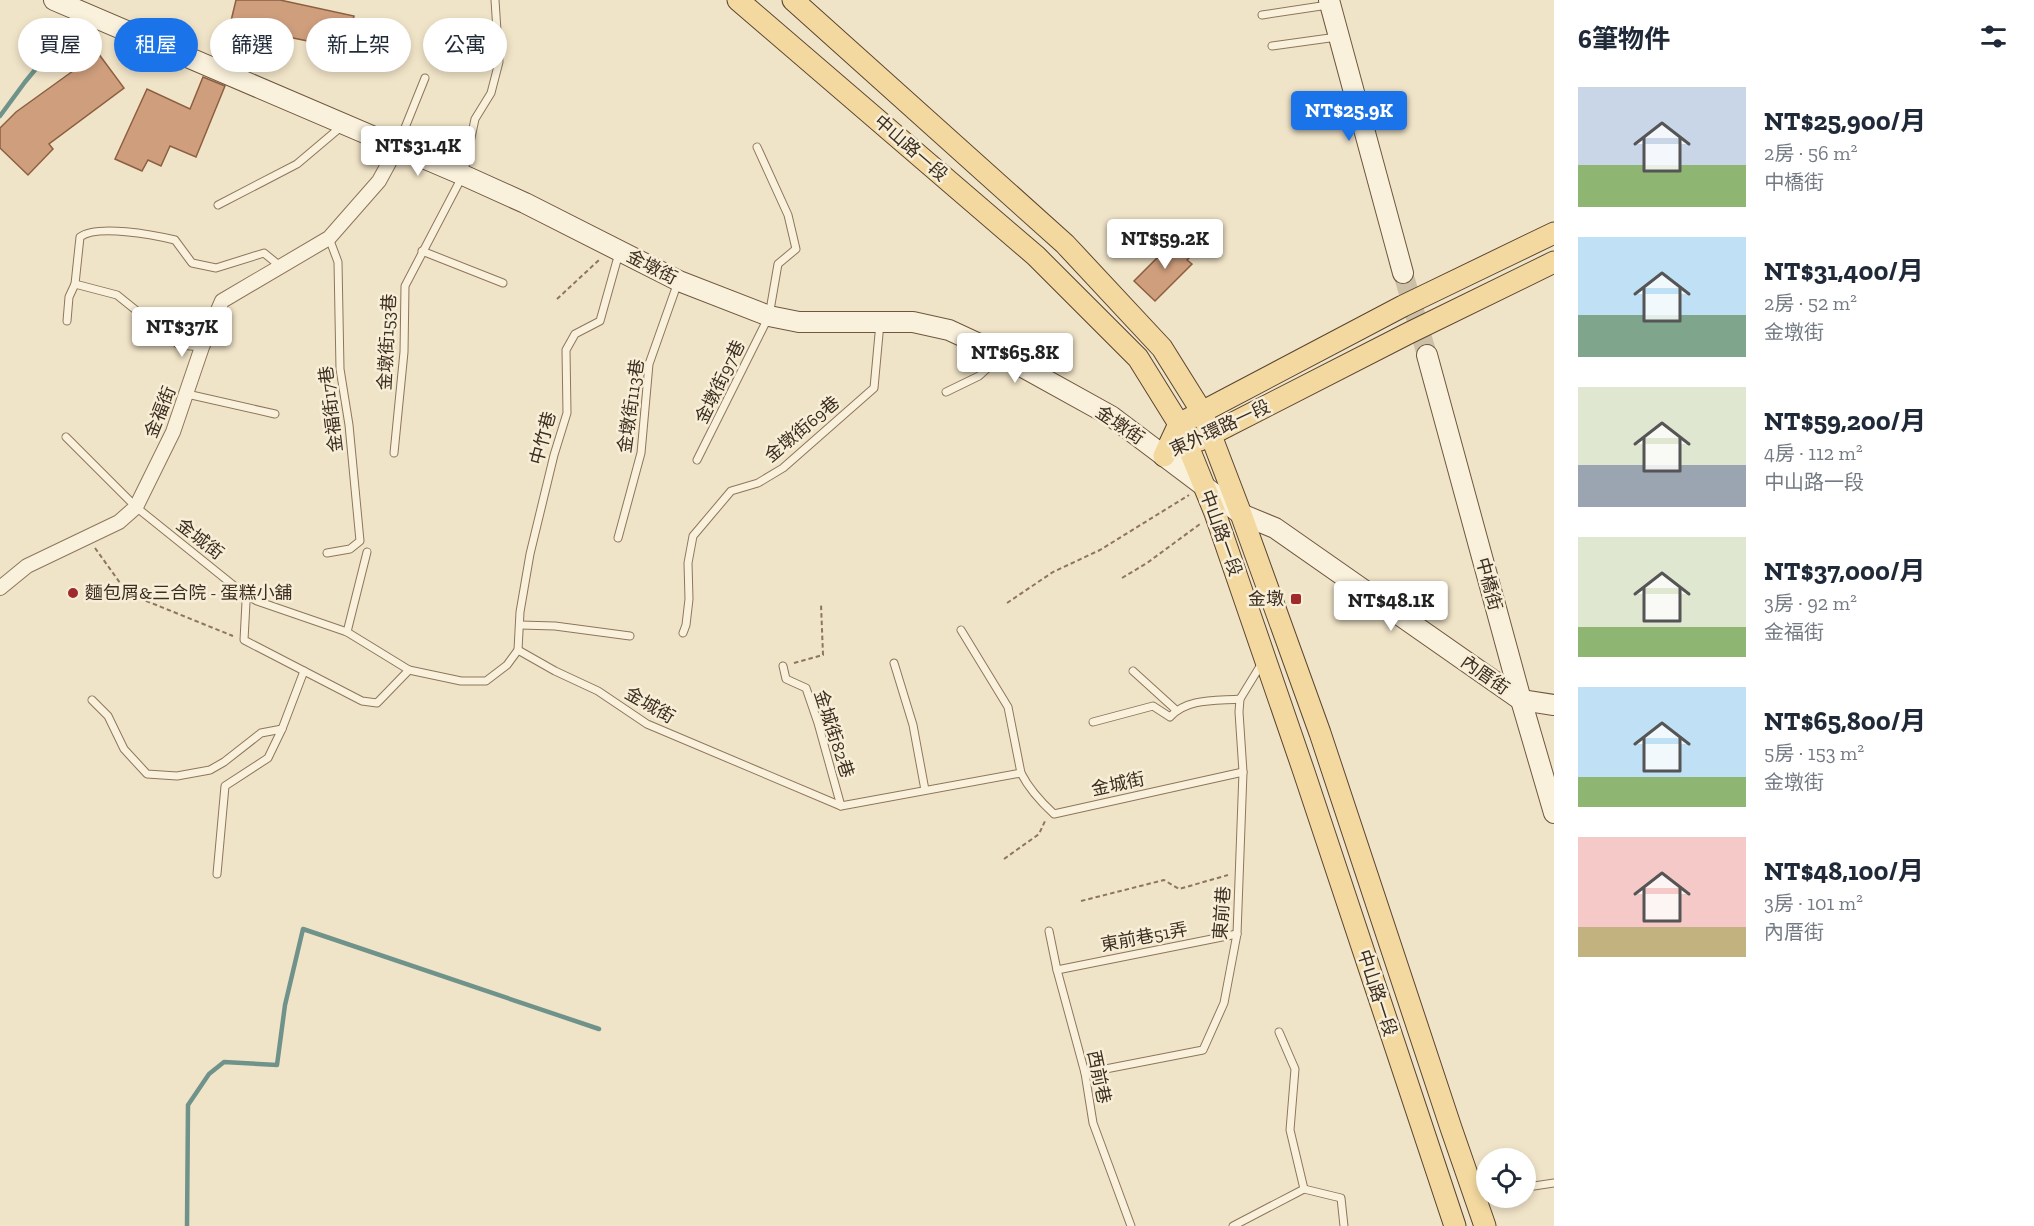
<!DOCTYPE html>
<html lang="zh-TW">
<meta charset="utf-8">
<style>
body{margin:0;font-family:"Zilla Slab","Noto Sans TC",serif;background:#f2f2f3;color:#1f2937;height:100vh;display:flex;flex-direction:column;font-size:22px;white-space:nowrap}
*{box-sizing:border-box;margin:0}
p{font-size:20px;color:#747a83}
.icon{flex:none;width:33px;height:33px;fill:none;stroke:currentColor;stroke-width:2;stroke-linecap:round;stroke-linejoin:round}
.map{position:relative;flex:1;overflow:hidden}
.drawer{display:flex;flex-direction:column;background:#fff;width:480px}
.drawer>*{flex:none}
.top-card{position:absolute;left:18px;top:18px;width:570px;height:54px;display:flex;gap:12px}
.fabs{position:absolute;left:1476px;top:1148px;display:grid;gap:12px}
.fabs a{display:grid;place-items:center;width:60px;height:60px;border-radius:50%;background:#fff;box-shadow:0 3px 9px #0003;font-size:30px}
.price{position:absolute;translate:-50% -51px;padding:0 14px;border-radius:6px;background:#fff;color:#222;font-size:20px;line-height:39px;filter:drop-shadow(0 2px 3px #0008)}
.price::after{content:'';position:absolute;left:50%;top:36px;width:18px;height:14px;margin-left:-9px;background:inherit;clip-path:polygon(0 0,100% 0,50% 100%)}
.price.current{background:#1a73e8;color:#fff}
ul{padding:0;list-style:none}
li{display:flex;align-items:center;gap:18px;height:150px;padding:0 24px}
li span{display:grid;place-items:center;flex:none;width:168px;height:120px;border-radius:0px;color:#555}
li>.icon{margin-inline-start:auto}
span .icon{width:72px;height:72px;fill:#fffc;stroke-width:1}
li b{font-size:26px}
h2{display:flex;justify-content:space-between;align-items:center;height:72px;padding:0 24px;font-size:26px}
.pill{padding:0 21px;border-radius:27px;background:#fff;box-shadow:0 3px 9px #0003;font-size:21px;line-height:54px}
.pill.current{background:#1a73e8;color:#fff}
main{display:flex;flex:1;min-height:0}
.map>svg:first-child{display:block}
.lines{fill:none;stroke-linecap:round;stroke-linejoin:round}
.stream{stroke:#6f938a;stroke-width:4.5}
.building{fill:#cf9f7d;stroke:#8d5f41;stroke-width:1.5}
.secondary-tunnel{stroke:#ccc0a6;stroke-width:20;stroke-dasharray:20 10;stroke-linecap:butt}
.lane-casing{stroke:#8d765c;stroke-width:9}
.street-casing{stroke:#8d765c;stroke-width:16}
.secondary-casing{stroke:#6f573f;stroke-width:22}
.primary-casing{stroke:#5b4430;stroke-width:23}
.path{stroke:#8d765c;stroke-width:2;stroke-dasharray:4.5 3;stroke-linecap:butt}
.lane{stroke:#faf1dc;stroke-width:7}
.street{stroke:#faf1dc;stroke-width:14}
.secondary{stroke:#faf1dc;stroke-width:20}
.primary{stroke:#f3d9a0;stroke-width:21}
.poi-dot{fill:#9e2a2b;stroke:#f7eed8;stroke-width:2}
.labels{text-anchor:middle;stroke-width:5;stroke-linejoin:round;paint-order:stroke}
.street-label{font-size:18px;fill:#3d2e20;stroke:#f7eed8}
.poi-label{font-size:18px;fill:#3d2e20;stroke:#f7eed8;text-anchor:start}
</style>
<main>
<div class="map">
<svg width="1554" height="1226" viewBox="0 0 1554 1226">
<rect width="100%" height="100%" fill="#f0e4c8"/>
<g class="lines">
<g class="stream">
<polyline points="0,116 25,82 68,30 77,16"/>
<polyline points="187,1226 188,1105 209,1074 224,1062 277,1065 285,1005 303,929 599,1029"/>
</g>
</g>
<g class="building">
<polygon points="236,0 280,0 354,16 347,49 230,25"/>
<polygon points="98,53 124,88 49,144 53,149 28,175 0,148 0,128 16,112"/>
<polygon points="203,77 225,86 196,157 170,146 161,166 148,160 142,171 115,159 147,89 190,109"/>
<polygon points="1170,245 1175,247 1179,245 1190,246 1195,252 1187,260 1192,264 1155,301 1134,281"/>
</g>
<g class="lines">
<polyline class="secondary-tunnel" points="1403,273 1427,355"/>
<defs>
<g id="lane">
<polyline points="1262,15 1328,5"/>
<polyline points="1272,46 1337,37"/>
<polyline points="398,145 425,78"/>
<polyline points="218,205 297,164 342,126"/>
<polyline points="422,251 503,283"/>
<polyline points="75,284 117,295 179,345 202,347"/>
<path d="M 67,321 L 69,297 L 75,284 L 80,237 C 97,224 154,235 175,240 L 192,263 L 216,268 L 264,253 L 280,266"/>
<polyline points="946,392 979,376 1000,357"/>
<polyline points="187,394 275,414"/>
<path d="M 66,437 L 136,507 L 243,593 L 257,601 L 347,632 L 409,670 L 461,681 L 486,681 L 507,665 L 518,650 L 555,671 L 598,691 L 647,724 L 841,806 L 1021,773 C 1029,789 1041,802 1054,814 L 1243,772"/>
<polyline points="394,453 404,352 405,286 463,175 475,119 491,93 499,62 495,0"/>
<polyline points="697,460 769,316 778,264 796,249 788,215 757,147"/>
<polyline points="618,538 641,453 649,364 678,282"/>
<polyline points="327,553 350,549 360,541 349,425 340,369 338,262 329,238"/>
<polyline points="243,593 246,602 244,640 362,701 377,703 409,670"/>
<polyline points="520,625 555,626 630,636"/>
<polyline points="961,630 1008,707 1021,773"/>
<polyline points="347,632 367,552"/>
<polyline points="683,633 686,625 689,599 688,563 693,536 731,491 758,483 783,468 874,388 880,323"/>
<polyline points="518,650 520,612 530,554 554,455 567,413 566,350 575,334 600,321 619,253"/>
<polyline points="894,663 913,725 925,790"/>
<polyline points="783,666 786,679 806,688 818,723 841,806"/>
<polyline points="1133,671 1176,710"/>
<polyline points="92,700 108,716 124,749 147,774 177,776 210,770 224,762 261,733 282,729"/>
<path d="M 1093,722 L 1153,706 L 1170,717 C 1187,698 1216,701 1240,699"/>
<polyline points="217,874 225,786 268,758 282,729 304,671"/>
<polyline points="1049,931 1057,970 1085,1073 1093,1123 1131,1226"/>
<polyline points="1057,970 1237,934"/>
<polyline points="1279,1032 1295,1069 1290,1130 1304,1189"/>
<polyline points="1085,1073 1203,1050 1224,1003 1237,934 1243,772 1239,712 1240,699 1262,663"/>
<polyline points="1534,1186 1554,1183"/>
<polyline points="1233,1226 1304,1189 1341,1198 1344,1226"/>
</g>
<polyline id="street" points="0,588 27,566 119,522 136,507 173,432 202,347 222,301 329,238 379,181 397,148"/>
<g id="secondary">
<polyline points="54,0 463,175 525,203 679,281 769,316 799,322 913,322 949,330 990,349 1111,416 1241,514 1275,528 1521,700 1554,705"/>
<polyline points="1329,0 1403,273"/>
<polyline points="1427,355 1521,700 1554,813"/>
</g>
<g id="primary">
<polyline points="738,0 1036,256 1138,358 1179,424 1215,513 1304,772 1455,1226"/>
<polyline points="793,0 1065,244 1162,348 1202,412 1241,514 1320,733 1451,1128 1485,1226"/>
<polyline points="1200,440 1409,333 1554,262"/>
<polyline points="1164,456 1179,424 1403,306 1554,233"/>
</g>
</defs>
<use href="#lane" class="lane-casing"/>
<use href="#street" class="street-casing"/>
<use href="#secondary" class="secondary-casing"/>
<use href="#primary" class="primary-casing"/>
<g class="path">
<polyline points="557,299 599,260"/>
<polyline points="95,548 123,587 134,596 233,636"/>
<polyline points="1122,578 1147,563 1200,524"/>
<polyline points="1007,603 1053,572 1100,550 1189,495"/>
<polyline points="794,663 823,655 821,604"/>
<polyline points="1004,859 1039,834 1045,821"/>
<polyline points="1081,901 1164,880 1179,889 1228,875"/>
</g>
<use href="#lane" class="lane"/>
<use href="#street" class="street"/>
<use href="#secondary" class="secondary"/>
<use href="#primary" class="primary"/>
</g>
<g class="poi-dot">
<circle cx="73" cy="593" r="6"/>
<rect x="1290" y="593" width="12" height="12" rx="3"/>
</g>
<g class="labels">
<g class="street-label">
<text transform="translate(911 148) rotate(41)" y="6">中山路一段</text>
<text transform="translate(652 267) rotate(27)" y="6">金墩街</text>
<text transform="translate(387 342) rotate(-87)" y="6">金墩街153巷</text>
<text transform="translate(720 382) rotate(-64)" y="6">金墩街97巷</text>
<text transform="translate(631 406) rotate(-82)" y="6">金墩街113巷</text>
<text transform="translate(331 409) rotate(-97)" y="6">金福街17巷</text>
<text transform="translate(160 412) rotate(-68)" y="6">金福街</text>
<text transform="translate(1120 425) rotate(34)" y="6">金墩街</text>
<text transform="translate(1220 428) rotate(-25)" y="6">東外環路一段</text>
<text transform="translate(802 429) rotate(-40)" y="6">金墩街69巷</text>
<text transform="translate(543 438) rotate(-75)" y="6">中竹巷</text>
<text transform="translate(1221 533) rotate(70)" y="6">中山路一段</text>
<text transform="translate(200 539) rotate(38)" y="6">金城街</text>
<text transform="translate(1489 584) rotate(75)" y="6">中橋街</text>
<text transform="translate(1485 675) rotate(35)" y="6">內厝街</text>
<text transform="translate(650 705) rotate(30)" y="6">金城街</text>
<text transform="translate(834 734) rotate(72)" y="6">金城街82巷</text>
<text transform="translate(1118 784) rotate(-12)" y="6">金城街</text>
<text transform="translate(1222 913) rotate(-86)" y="6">東前巷</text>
<text transform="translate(1144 937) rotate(-11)" y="6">東前巷51弄</text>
<text transform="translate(1377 993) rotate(72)" y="6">中山路一段</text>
<text transform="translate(1099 1077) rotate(78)" y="6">西前巷</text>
</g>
<g class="poi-label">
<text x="85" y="599">麵包屑&amp;三合院 - 蛋糕小舖</text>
<text x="1284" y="605" text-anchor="end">金墩</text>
</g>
</g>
</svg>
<div class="fabs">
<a><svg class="icon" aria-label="locate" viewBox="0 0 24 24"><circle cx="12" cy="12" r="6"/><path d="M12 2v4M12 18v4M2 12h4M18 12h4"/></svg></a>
</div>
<b class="price current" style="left:1349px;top:142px">NT$25.9K</b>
<b class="price" style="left:418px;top:177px">NT$31.4K</b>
<b class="price" style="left:1165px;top:270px">NT$59.2K</b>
<b class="price" style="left:182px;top:358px">NT$37K</b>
<b class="price" style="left:1015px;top:384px">NT$65.8K</b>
<b class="price" style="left:1391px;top:632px">NT$48.1K</b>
<div class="top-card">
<a class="pill">買屋</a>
<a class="pill current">租屋</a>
<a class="pill">篩選</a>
<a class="pill">新上架</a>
<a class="pill">公寓</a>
</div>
</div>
<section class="drawer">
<h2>6筆物件<svg class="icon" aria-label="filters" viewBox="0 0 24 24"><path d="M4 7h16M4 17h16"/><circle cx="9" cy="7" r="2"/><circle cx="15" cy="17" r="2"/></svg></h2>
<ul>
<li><span style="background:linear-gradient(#c9d6e8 65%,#8fb573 0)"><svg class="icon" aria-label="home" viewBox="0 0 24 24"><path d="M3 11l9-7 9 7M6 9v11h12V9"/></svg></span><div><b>NT$25,900/月</b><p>2房 · 56 m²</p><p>中橋街</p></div></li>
<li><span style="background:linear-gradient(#bfe0f5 65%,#7fa58c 0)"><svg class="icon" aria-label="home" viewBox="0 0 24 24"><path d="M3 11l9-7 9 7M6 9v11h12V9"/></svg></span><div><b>NT$31,400/月</b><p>2房 · 52 m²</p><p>金墩街</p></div></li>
<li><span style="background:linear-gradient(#dfe7d0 65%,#9aa5b1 0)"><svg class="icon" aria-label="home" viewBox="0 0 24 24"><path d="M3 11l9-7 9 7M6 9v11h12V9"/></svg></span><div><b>NT$59,200/月</b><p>4房 · 112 m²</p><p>中山路一段</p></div></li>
<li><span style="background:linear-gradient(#dfe7d0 75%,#8fb573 0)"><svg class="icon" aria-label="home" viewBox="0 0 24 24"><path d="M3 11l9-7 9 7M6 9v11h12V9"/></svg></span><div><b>NT$37,000/月</b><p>3房 · 92 m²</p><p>金福街</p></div></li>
<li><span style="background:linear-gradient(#bfe0f5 75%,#8fb573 0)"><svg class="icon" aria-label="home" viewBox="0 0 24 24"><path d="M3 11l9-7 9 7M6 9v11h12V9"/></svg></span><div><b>NT$65,800/月</b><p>5房 · 153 m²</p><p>金墩街</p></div></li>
<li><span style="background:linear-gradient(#f6c9c9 75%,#c2b280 0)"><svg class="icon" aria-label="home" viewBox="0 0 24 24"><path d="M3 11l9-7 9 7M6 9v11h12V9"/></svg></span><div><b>NT$48,100/月</b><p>3房 · 101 m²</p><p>內厝街</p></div></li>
</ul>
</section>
</main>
